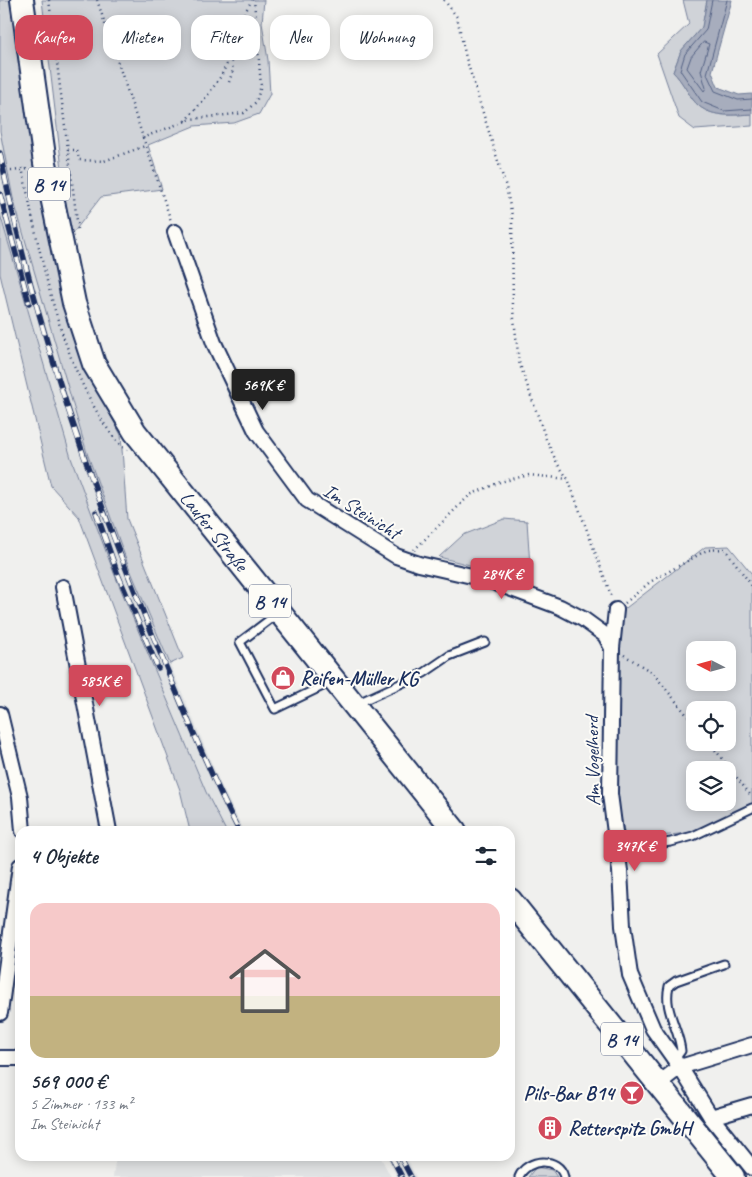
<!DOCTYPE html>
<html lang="de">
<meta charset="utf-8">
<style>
body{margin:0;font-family:Caveat,sans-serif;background:#f6f6f7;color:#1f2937;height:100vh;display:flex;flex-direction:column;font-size:19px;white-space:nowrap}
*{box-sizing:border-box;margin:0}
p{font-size:16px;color:#747a83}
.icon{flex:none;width:28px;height:28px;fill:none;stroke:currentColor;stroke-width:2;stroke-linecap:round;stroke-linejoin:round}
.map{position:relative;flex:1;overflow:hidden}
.side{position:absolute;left:15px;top:826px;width:500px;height:335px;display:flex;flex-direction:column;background:#fff;border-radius:15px;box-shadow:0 2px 12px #0003}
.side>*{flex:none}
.hud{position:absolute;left:15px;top:15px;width:500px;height:45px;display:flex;gap:10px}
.needle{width:32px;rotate:276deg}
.buttons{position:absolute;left:686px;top:641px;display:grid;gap:10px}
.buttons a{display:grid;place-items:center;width:50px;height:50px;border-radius:10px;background:#fff;box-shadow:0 2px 12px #0003;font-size:25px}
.price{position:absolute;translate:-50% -42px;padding:0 11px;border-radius:5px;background:#d1495b;color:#fff;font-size:16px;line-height:32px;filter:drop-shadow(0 1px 2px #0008)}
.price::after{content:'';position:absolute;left:50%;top:30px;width:15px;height:11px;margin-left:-8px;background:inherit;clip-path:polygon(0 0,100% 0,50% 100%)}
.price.on{background:#222;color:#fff}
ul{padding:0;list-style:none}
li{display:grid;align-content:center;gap:10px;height:265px;padding:0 15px}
li span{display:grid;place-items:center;height:155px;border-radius:15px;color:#555}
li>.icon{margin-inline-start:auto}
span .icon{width:90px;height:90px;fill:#fffc;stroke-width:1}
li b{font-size:21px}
h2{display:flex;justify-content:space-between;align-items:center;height:60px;padding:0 15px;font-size:21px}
.pill{padding:0 18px;border-radius:15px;background:#fff;box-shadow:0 2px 12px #0003;font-size:18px;line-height:45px}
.pill.on{background:#d1495b;color:#fff}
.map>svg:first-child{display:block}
.built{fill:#e0e2e3}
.green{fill:#d0d3d8;stroke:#76819b;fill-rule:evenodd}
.water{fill:#a7adbd;stroke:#6f7b97}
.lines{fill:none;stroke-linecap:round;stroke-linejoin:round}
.shore{stroke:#536184;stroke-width:1}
.service-casing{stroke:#1b2f5e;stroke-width:11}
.minor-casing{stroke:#1b2f5e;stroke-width:18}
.primary-casing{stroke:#1b2f5e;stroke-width:26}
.path{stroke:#1b2f5e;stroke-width:2.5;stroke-dasharray:1 4;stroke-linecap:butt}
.service{stroke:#fdfcf7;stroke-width:7}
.minor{stroke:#fdfcf7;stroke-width:14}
.primary{stroke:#fdfcf7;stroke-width:22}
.rail-casing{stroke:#1b2f5e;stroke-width:5.5}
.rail{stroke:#fdfcf7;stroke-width:4;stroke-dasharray:11;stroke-linecap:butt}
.labels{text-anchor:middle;stroke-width:4;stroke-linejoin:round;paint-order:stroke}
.shield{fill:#fdfcf7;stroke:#5f6c8c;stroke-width:1}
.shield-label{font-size:19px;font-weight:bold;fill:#1b2f5e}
.street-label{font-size:20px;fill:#1b2f5e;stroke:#fdfcf7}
.poi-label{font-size:20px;font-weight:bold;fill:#1b2f5e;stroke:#fdfcf7;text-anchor:start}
</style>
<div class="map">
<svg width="752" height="1177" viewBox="0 0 752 1177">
<rect width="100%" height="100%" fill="#f0f0ee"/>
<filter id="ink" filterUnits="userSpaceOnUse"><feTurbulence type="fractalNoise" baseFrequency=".02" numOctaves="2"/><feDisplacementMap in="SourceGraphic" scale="10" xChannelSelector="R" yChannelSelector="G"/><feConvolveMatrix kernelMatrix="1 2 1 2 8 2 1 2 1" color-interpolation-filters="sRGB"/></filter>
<g filter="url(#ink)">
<g class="built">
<polygon points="0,131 13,198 87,453 129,567 221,785 244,831 226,831 206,792 114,573 71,458 0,212"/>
<polygon points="116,1156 380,1156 391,1177 113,1177"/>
<polygon points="387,1156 406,1156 416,1177 397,1177"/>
</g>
<g class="green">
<polygon points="0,0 12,0 47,231 64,302 91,379 121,435 127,519 183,658 170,664 129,567 87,453 13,198 0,131"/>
<polygon points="42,0 264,0 262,23 268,60 270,94 259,114 234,123 194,126 148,145 162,189 101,197 70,237"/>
<path d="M 683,0 L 707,0 L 702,27 L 681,51 L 673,72 C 683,81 690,99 699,106 C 714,118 734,115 752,114 L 752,126 L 695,130 L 679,118 L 657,54 L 689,24 Z"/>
<polygon points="0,214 71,458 114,573 206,792 226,831 190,831 180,790 79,517 51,486 0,274"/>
<polygon points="504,519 527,521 531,581 439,557 463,535"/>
<path d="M 729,546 L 752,574 L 752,803 L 696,832 L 626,840 L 616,794 L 615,674 L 622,611 L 705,547 ZM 695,650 L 728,650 L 728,682 L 695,682 ZM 695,710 L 728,710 L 728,742 L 695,742 ZM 695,770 L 728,770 L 728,802 L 695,802 Z"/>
<polygon points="536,1167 552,1170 557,1177 528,1177"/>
</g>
<path class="water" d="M 707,0 L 732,0 L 712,72 L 718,87 L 739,95 L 752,94 L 752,114 C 734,115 714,118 699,106 C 690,99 683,81 673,72 L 681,51 L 702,27 Z"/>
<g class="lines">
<g class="shore">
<polyline points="712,0 706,30 685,54 680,70 702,102 724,111 752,109"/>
<polyline points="727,0 707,74 715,91 738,100 752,99"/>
<polygon points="704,42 709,44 701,71 706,88 704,91 687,68 691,57"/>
</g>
<defs>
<g id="service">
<polyline points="277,614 240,642 275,709 331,682"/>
<polyline points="356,704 424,673 449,656 485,642"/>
<polyline points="617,849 671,842 693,836 752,808"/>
<path d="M 675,1059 L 681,1051 C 679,1028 663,1010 669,986 L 676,981 L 724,964"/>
<path d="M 519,1177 C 527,1158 559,1156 564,1177"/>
</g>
<g id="minor">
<polyline points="175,232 214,343 256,431 307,500 396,556 419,564 485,579 560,607 583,619 605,635 612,648"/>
<polyline points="63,587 109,831"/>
<polyline points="616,610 612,648 610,794 620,871 623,926 630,975 653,1029 680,1067 711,1117 752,1168"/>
<polyline points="0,714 20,797 23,831"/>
<polyline points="0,1013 20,866"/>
<polyline points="0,1058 20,1058"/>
<polyline points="658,1084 680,1067 752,1045"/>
<polyline points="711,1117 752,1105"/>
</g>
<g id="primary">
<path id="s1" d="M 22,0 L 45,163 L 74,303 L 94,364 L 135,432 L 455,831"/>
<polyline points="510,900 733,1177"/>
</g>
</defs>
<use href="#service" class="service-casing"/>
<use href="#minor" class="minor-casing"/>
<use href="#primary" class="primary-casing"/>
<g class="path">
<polyline points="49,0 78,229"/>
<polyline points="97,0 171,221"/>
<polyline points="444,0 457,17 466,58 506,187 512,216 513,310 519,362 546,439 557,463 568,479 612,598"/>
<polyline points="229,82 233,70 231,57"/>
<polyline points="185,121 208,95 221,76 231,56 240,21 252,0"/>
<polyline points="142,138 191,119 244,113 256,102 261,86 254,0"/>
<polyline points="68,150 77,150 79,160 104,161 145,146"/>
<path d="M 22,168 C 41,255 56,349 105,425 C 112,435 117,444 127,450"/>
<polyline points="11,171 29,169"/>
<polyline points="414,550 470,495 500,482 529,475 568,479"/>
<polyline points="625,603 650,582 707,550 725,549 752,586"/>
<polyline points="624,655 653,673 695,725"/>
<polyline points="709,742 752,797"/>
</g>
<use href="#service" class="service"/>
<use href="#minor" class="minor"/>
<use href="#primary" class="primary"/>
<defs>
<g id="rail">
<path d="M 0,153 C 34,326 93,494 161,655 C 186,715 210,774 239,831"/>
<polyline points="0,194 29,303"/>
<polyline points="96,512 117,572 158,668"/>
<polyline points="391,1156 402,1177"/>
<polyline points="400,1156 411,1177"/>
</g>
</defs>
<use href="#rail" class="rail-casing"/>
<use href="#rail" class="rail"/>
</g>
</g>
<defs>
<symbol id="shop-disc" viewBox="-11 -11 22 22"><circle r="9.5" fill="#d1495b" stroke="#fdfcf7"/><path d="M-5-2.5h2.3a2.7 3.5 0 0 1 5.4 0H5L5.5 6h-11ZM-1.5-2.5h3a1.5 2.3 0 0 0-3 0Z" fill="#fff"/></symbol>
<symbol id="bar-disc" viewBox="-11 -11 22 22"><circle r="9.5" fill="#d1495b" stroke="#fdfcf7"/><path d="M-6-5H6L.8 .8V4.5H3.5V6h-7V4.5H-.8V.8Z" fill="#fff"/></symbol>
<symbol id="building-disc" viewBox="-11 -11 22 22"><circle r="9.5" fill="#d1495b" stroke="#fdfcf7"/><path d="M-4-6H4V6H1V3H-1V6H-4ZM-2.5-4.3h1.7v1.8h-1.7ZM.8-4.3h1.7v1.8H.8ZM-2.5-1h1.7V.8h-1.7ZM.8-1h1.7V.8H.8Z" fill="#fff"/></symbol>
</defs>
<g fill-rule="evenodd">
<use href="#shop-disc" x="269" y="664" width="28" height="28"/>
<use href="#bar-disc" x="618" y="1079" width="28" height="28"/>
<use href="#building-disc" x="536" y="1114" width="28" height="28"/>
</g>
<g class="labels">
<g class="shield">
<rect x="28" y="167.5" width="42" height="33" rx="4"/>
<rect x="249" y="584.5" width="42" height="33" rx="4"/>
<rect x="601" y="1022.5" width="42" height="33" rx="4"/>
</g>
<g class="shield-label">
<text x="49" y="191">B 14</text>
<text x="270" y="608">B 14</text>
<text x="622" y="1046">B 14</text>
</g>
<g class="street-label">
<text transform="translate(362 511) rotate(32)" y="7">Im Steinicht</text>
<text dy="7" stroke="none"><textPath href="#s1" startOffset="578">Laufer Straße</textPath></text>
<text transform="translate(592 761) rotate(-91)" y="7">Am Vogelherd</text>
</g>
<g class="poi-label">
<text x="300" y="685">Reifen-Müller KG</text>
<text x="614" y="1100" text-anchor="end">Pils-Bar B14</text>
<text x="568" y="1135">Retterspitz GmbH</text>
</g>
</g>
</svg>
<div class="buttons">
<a><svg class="needle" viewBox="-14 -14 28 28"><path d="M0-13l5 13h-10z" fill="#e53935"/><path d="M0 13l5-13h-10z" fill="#747a83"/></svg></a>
<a><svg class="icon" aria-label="locate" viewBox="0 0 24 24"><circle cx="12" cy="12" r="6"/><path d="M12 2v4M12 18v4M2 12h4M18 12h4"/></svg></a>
<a><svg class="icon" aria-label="layers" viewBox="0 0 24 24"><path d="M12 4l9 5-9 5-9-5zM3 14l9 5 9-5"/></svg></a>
</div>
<b class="price on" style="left:263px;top:411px">569K €</b>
<b class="price" style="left:502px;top:600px">284K €</b>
<b class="price" style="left:100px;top:707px">585K €</b>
<b class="price" style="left:635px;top:872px">347K €</b>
<div class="hud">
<a class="pill on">Kaufen</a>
<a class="pill">Mieten</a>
<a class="pill">Filter</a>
<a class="pill">Neu</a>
<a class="pill">Wohnung</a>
</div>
<section class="side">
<h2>4 Objekte<svg class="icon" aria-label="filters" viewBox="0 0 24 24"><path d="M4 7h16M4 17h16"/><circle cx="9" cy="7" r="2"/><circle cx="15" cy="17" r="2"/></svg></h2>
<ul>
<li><span style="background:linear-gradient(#f6c9c9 60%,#c2b280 0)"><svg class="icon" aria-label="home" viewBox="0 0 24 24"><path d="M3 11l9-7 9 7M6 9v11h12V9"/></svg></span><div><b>569 000 €</b><p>5 Zimmer · 133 m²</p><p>Im Steinicht</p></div></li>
</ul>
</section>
</div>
